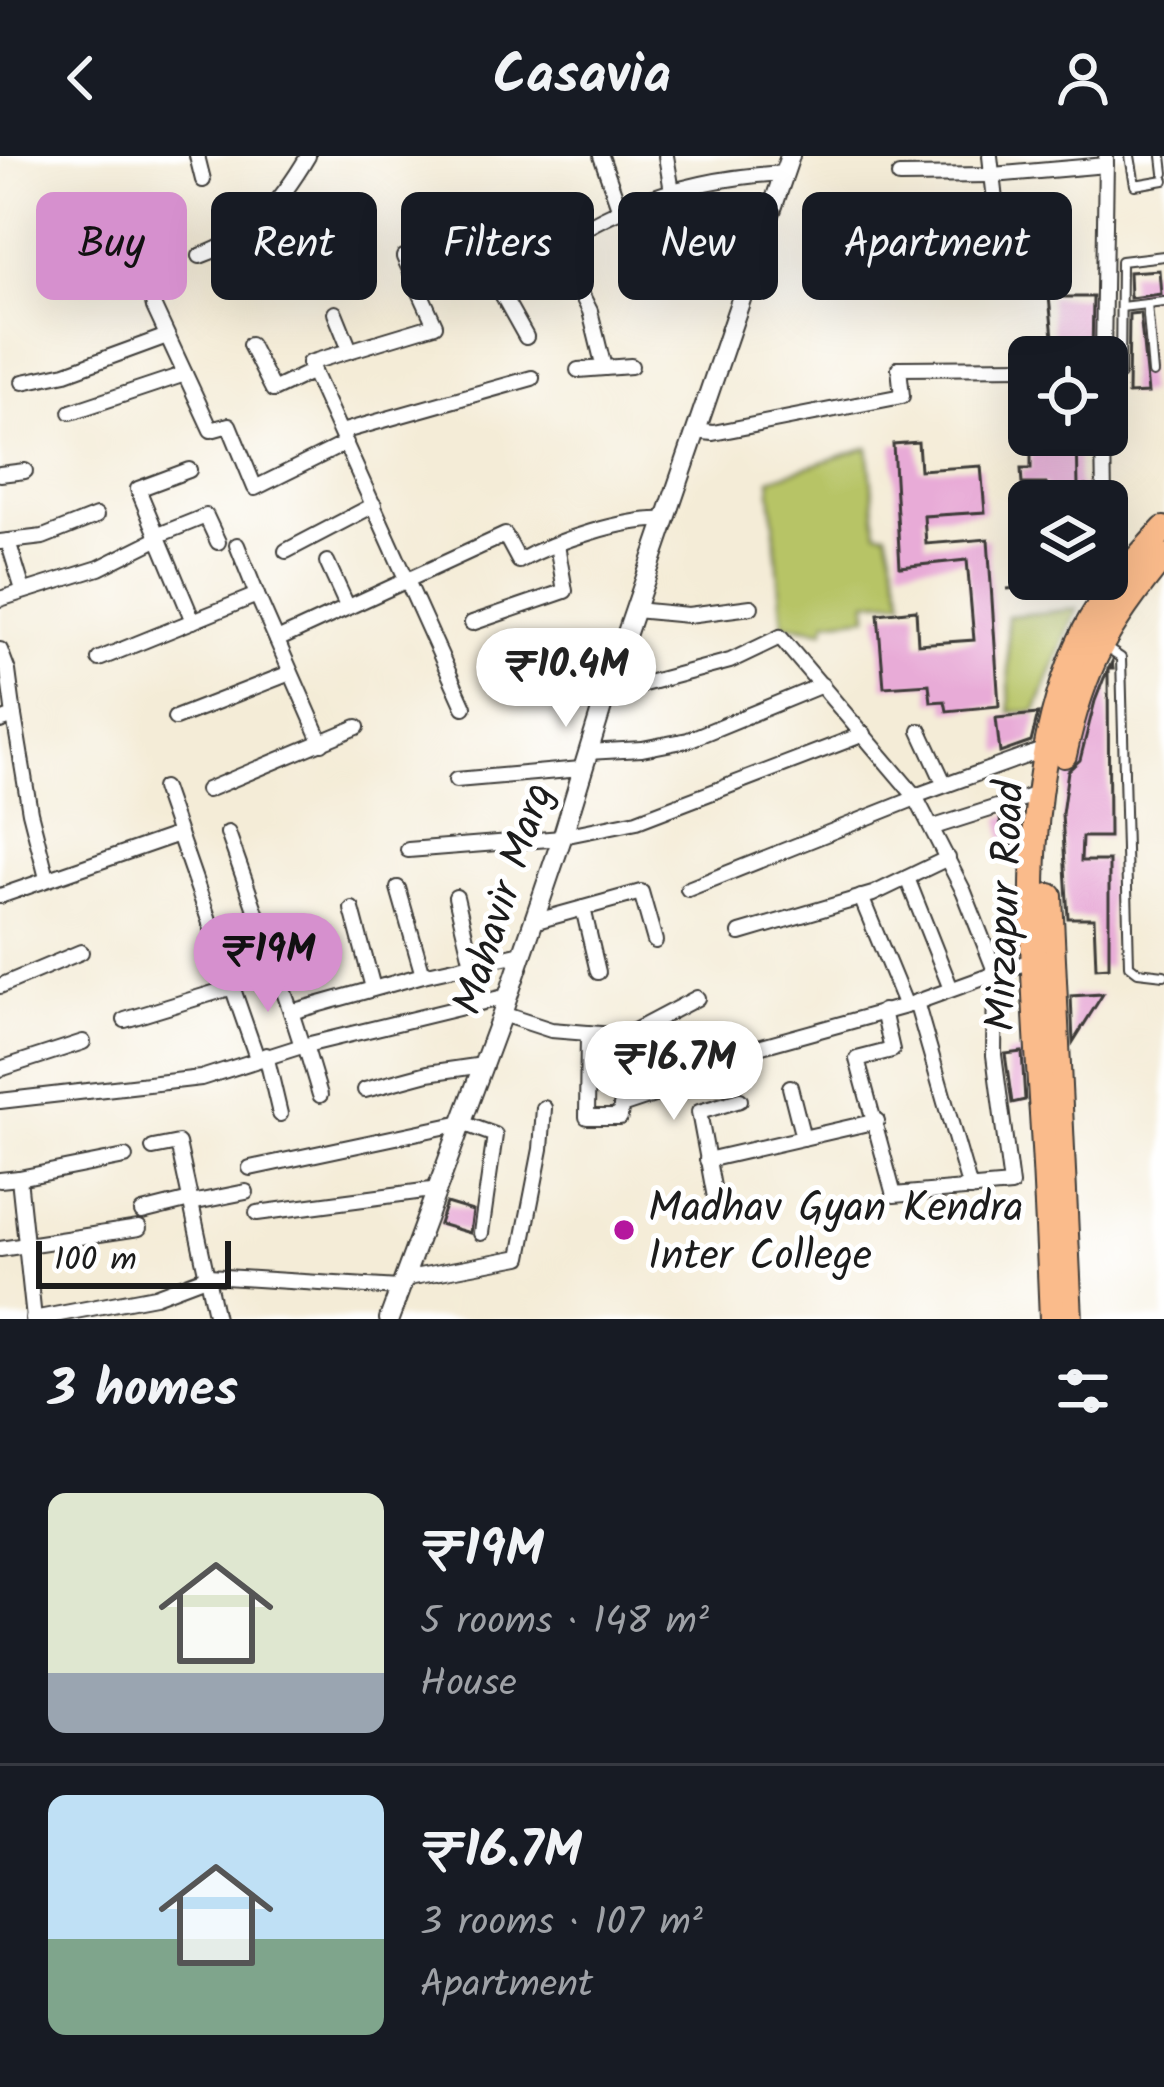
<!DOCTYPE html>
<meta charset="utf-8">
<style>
body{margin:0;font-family:Kalam,sans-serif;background:#20242c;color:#f1f3f6;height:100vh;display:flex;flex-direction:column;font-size:45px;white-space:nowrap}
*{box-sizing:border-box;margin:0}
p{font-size:39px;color:#9ea1a6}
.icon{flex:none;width:66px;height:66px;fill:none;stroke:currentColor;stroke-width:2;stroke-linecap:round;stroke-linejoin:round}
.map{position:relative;height:1163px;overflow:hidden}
.side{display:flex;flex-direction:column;background:#171b24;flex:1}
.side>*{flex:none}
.guide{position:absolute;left:36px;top:36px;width:1092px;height:108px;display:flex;gap:24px}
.controls{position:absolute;left:1008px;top:180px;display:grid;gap:24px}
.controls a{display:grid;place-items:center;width:120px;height:120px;border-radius:18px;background:#171b24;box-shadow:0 12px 48px #0002;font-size:60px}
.scale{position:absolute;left:36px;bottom:30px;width:195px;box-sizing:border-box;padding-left:12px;border:6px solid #1c1c1c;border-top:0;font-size:33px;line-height:42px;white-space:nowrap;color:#1c1c1c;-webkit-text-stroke:9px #fff;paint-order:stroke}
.price{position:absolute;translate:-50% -102px;padding:0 27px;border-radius:42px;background:#fff;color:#222;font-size:39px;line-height:78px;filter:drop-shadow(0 3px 6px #0008)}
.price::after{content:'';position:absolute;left:50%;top:72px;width:36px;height:27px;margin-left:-18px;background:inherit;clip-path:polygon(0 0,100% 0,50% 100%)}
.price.on{background:#d690ce;color:#111}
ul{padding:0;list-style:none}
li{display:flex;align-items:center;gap:36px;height:300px;padding:0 48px}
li+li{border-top:3px solid #363941}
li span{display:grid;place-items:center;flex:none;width:336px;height:240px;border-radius:18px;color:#555}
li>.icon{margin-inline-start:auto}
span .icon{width:144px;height:144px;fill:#fffc;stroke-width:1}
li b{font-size:51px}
h2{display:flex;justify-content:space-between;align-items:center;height:144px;padding:0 48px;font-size:51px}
.pill{padding:0 42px;border-radius:18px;background:#171b24;box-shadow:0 12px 48px #0002;font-size:42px;line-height:108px}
.pill.on{background:#d690ce;color:#111}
header{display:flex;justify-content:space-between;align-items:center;height:156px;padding:0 48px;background:#171b24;font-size:54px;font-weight:800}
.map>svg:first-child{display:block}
.green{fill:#b7c466;stroke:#6a7041;stroke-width:3}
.building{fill:#e8abd7}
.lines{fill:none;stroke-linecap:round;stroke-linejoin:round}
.service-casing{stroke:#3c3b38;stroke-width:12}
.minor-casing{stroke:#3c3b38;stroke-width:18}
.tertiary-casing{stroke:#3c3b38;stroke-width:22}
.trunk-casing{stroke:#3c3b38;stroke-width:28}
.path{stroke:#3c3b38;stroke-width:3;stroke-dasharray:9 9;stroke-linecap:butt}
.service{stroke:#fff;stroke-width:8}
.minor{stroke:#fff;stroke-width:14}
.tertiary{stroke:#fff;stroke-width:18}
.trunk{stroke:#fabb8b;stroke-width:24}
.poi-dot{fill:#b5179e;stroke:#fff;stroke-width:4.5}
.labels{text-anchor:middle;stroke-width:10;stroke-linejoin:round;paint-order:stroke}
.street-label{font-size:42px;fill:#1c1c1c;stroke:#fff}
.poi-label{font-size:42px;fill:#1c1c1c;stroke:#fff;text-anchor:start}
</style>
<header><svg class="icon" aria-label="back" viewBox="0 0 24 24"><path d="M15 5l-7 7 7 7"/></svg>Casavia<svg class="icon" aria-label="person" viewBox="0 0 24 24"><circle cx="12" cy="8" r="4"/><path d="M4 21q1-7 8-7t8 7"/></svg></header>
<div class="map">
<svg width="1164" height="1163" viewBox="0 0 1164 1163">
<rect width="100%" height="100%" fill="#fff"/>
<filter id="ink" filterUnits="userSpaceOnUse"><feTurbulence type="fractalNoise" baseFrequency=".00833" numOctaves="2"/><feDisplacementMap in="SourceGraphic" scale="24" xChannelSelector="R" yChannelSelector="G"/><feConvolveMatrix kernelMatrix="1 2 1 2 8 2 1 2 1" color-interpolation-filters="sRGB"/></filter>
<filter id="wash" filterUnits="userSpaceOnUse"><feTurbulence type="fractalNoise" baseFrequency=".004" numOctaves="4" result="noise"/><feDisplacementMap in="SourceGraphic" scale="48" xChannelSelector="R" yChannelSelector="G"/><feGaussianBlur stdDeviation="2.7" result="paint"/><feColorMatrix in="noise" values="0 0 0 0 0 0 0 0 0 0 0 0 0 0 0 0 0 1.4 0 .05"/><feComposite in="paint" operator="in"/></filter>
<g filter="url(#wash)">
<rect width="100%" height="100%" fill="#f4ecd7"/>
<g class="green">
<polygon points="868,291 877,375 887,376 904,444 867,445 868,460 826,465 824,474 783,468 770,323"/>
<polygon points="1077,453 1036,555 1010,556 1007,460"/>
</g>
<g id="blocks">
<g class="building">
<polygon points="1159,114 1161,138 1130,142 1129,116"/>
<polygon points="1049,141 1093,141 1092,201 1055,201"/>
<polygon points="1140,157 1148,237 1128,238 1129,158"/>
<polygon points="1031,279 1077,279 1078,331 1086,330 1086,345 1055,345 1046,342 1046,328 1022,328 1021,313 1031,313"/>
<polygon points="918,286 920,314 981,310 985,356 924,360 926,388 988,383 999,550 947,555 945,545 931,546 929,528 884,531 878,458 916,454 918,488 974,484 967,404 900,411 893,288"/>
<polygon points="1112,506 1113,513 1108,513 1109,681 1082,681 1081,705 1109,705 1109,811 1096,812 1094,762 1068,762 1062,658 1068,615 1080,604 1095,545 1104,522"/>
<polygon points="1038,558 1031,586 1000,597 996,562"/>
<polygon points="1021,655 1018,689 1003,690 1000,662"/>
<polygon points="1103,838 1073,886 1071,840"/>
<polygon points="1022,896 1025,944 1012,947 1005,898"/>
<polygon points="446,1047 473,1055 470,1077 439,1068"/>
</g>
</g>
</g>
<g filter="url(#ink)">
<use href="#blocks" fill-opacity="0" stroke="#3c3b38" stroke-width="3"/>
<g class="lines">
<defs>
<g id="service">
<polyline points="1130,0 1135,29 1164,24"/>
<polyline points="1162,0 1164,17"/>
<polyline points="1147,148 1153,217"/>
<polyline points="1121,151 1164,146"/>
<polyline points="1120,219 1121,105 1164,100"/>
<polyline points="1106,492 1121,502 1129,809 1138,816 1164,819"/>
</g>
<g id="minor">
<polyline points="197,0 203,24"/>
<polyline points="601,0 620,54"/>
<polyline points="666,0 672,35"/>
<polyline points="990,0 1002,106"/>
<polyline points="899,20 993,19 1106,9"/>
<polyline points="253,72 283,121"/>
<polyline points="556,88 590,155 604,212"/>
<path d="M 200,100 C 251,82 281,46 308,0"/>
<polyline points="404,101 435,169 309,207 464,551"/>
<polyline points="144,108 154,151 211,274 229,269 255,332 346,287"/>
<polyline points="335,157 350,194"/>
<path d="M 526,181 L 498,131 C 589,59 668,23 785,17"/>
<polyline points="250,189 273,234 313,215"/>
<polyline points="1103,201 1106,2"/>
<polyline points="578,214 631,210"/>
<polyline points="23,226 66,217 167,180"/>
<polyline points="71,256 185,218"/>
<polyline points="695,275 713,277 902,240 899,212 1029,211"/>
<polyline points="341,276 532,222"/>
<polyline points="1103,279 1104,345"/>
<polyline points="189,314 138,333 193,465"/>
<polyline points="0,318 25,315"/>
<polyline points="156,380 206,360 218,386"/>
<polyline points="8,385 23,434"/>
<polyline points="0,386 43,381 96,360"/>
<polyline points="237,389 257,439"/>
<polyline points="286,395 374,349"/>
<polyline points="1107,396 1114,428"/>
<polyline points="327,406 347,450"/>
<polyline points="0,443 99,412 157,383"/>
<polyline points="635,454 688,459 751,451"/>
<polyline points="472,467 565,435 557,389"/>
<path d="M 277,484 L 505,379 L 519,405 C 555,385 625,362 666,364"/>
<polyline points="0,494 8,515 14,560"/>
<polyline points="99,503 257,439 322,587"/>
<polyline points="513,516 556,502 555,494 624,487"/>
<polyline points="606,538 730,505 780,481 915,640 964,736 995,815 994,899 1011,1029 894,1039 857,903 892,894 883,855"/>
<polyline points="175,562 290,517"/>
<polyline points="0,565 14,560 30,656 47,722"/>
<polyline points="920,575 945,629"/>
<polyline points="587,596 642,593 688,584 822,529"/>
<polyline points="456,624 581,613"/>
<polyline points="163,632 179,678"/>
<polyline points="207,634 357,571"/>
<polyline points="915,640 1051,591"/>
<polyline points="934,671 1041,637"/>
<polyline points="228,677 291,856 423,819 522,797"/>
<polyline points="563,680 637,665 864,578"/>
<polyline points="408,694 562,682"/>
<polyline points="907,722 951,833"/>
<polyline points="398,732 423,819"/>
<polyline points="688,733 916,642"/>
<polyline points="0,740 179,678 257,902"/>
<polyline points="456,741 472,808"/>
<polyline points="861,741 906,850"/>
<polyline points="583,752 598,816"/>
<polyline points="352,753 373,832"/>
<polyline points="533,766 641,736 655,785"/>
<polyline points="740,777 873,738 948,702"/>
<polyline points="0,830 81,796"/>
<polyline points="916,846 970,1033"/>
<polyline points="291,856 302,890"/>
<polyline points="502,858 551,874 625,880 697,842"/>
<polyline points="125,864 233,831"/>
<polyline points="588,877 587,961 620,961 621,950 675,932 751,893 906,850 1033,804"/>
<polyline points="305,889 320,939"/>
<polyline points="266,899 280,958"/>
<polyline points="0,913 83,886"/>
<polyline points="790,931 803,982"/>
<polyline points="365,934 428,917 483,909"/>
<polyline points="0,945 201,922 302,890 508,840"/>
<polyline points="153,992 178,987 216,1163"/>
<polyline points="707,1004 877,965"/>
<polyline points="250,1012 462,967 495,979 481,1077"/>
<polyline points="19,1022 125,1001"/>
<polyline points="0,1024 19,1022 34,1163"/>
<polyline points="191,1047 246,1036"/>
<polyline points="716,1047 699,956 740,944"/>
<polyline points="142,1056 190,1044"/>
<polyline points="257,1057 439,1033"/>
<polyline points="0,1093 139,1072"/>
<polyline points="403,1123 520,1101 541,993 544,952"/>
<polyline points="33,1163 155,1140 208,1120 399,1132"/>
</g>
<polyline id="tertiary" points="389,1163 502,858 562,682 606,538 790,0"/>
<g id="trunk">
<path d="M 1064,599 C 1083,510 1107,469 1164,400"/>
<polyline points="1050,740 1070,1163"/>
<path d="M 1052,1163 C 1049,1090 1046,1016 1041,943 C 1032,793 1016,612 1085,474 C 1105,435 1135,405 1164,373"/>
</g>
</defs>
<use href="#service" class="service-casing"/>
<use href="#minor" class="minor-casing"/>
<use href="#tertiary" class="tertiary-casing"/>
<use href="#trunk" class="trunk-casing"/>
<polyline class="path" points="1007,433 1076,428 1088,434"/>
<use href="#service" class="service"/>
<use href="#minor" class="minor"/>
<use href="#tertiary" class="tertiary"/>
<use href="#trunk" class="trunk"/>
</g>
</g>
<circle class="poi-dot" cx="624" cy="1074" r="12"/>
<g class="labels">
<g class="street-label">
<text transform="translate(501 742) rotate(-72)" y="15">Mahavir Marg</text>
<text transform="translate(1003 750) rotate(-88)" y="15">Mirzapur Road</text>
</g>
<g class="poi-label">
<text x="648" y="1065">Madhav Gyan Kendra<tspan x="648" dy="48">Inter College</tspan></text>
</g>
</g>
</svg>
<div class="controls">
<a><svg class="icon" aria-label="locate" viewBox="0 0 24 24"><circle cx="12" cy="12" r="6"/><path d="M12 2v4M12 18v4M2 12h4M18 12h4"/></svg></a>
<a><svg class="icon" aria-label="layers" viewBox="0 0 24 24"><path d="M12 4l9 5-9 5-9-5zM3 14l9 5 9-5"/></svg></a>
</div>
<div class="scale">100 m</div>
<b class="price" style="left:566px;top:574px">₹10.4M</b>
<b class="price on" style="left:268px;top:859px">₹19M</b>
<b class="price" style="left:674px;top:967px">₹16.7M</b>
<div class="guide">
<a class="pill on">Buy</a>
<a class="pill">Rent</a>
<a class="pill">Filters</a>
<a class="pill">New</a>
<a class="pill">Apartment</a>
</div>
</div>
<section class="side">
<h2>3 homes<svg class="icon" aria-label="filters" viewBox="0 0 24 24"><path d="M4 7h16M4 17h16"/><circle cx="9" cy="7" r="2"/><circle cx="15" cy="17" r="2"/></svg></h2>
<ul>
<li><span style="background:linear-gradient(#dfe7d0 75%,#9aa5b1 0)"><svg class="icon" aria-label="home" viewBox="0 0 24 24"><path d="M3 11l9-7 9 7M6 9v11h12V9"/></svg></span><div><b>₹19M</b><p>5 rooms · 148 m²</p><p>House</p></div></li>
<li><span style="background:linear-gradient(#bfe0f5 60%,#7fa58c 0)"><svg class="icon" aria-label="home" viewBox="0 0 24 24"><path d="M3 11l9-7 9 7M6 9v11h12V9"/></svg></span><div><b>₹16.7M</b><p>3 rooms · 107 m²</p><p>Apartment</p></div></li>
</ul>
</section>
